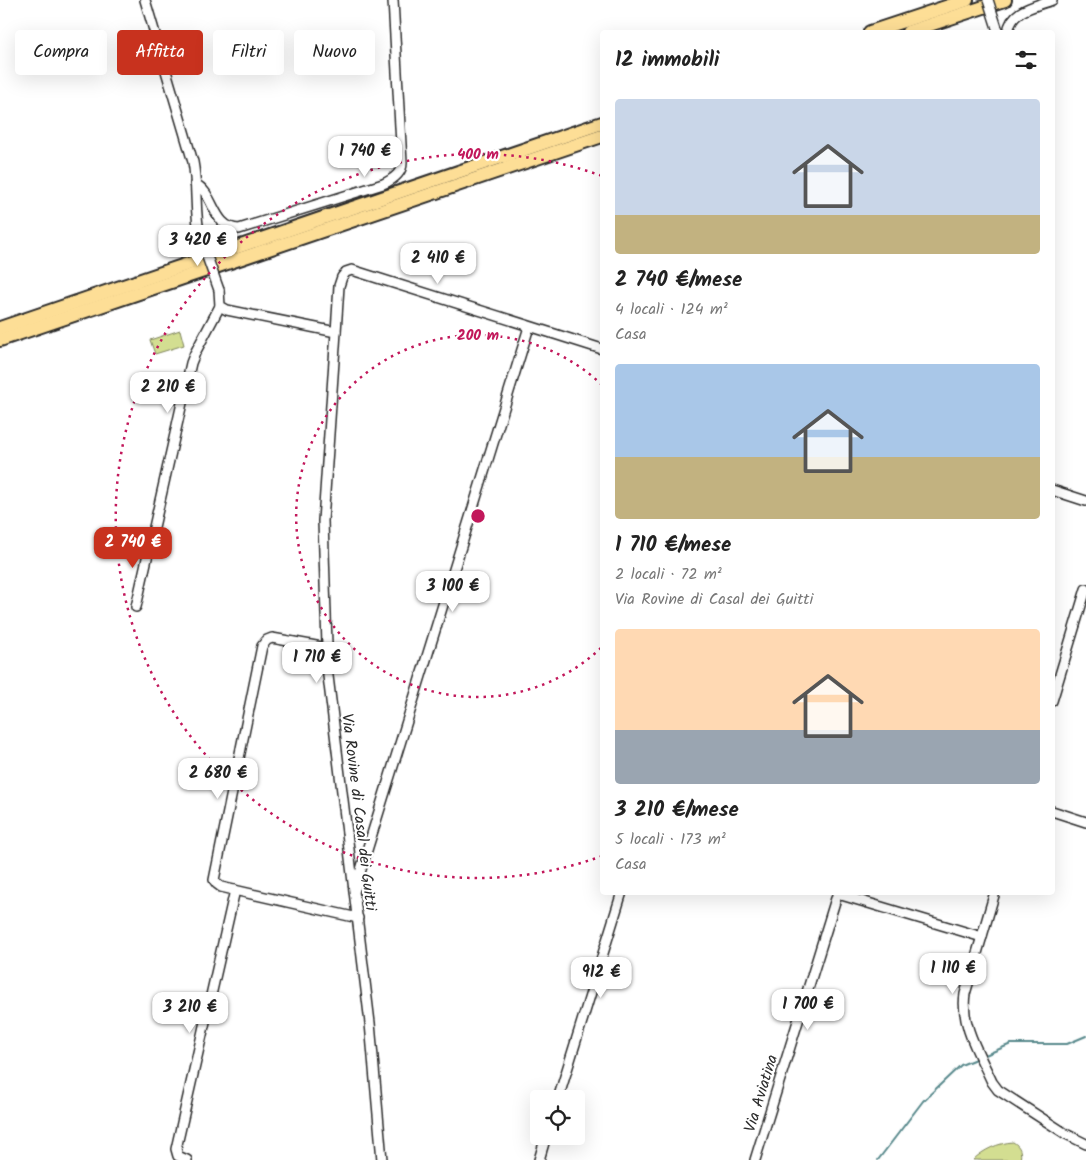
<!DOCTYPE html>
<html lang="it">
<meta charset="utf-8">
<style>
body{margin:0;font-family:Kalam,sans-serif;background:#f2f2f2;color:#222;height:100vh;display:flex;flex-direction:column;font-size:19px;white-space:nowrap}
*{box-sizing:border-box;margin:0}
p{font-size:16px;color:#767676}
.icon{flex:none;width:28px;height:28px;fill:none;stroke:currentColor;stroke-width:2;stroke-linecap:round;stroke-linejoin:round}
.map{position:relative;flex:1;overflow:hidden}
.side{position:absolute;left:600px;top:30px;width:455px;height:865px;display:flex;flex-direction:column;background:#fff;border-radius:5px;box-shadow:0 5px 20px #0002}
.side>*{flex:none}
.top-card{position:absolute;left:15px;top:30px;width:475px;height:45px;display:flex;gap:10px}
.buttons{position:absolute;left:530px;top:1090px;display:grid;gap:10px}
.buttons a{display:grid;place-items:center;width:55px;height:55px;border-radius:5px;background:#fff;box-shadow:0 5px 20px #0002;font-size:25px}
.price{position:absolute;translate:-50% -42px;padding:0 11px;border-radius:10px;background:#fff;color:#222;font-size:16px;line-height:32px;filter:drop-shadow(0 1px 2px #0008)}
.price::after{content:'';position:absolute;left:50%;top:30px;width:15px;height:11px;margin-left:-8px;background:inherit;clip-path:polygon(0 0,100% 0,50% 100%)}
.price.selected{background:#c8321e;color:#fff}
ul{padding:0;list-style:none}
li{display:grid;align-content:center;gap:10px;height:265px;padding:0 15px}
li span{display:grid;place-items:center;height:155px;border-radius:5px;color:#555}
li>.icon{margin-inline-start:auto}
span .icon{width:90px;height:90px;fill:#fffc;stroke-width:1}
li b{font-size:21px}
h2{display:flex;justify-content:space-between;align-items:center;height:60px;padding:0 15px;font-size:21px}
.pill{padding:0 18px;border-radius:5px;background:#fff;box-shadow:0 5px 20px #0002;font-size:18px;line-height:45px}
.pill.selected{background:#c8321e;color:#fff}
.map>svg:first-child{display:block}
.green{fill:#d3de91;stroke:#7f845e}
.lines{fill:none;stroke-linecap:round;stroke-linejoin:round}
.stream{stroke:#58898c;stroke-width:2}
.minor-casing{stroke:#2b2b2b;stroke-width:12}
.highway-casing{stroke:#2b2b2b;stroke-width:16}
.minor{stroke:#fff;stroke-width:9}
.highway{stroke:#fdde96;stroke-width:12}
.minor-bridge-casing{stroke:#2b2b2b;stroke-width:12;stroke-linecap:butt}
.minor-bridge{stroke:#fff;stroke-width:9}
.ring{fill:none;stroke:#c2185b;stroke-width:2.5;stroke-dasharray:2.5 5}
.labels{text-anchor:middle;stroke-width:4.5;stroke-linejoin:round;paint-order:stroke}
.street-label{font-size:16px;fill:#2b2b2b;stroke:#fff}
.centre{fill:#c2185b;stroke:#fff;stroke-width:2.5}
.ring-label{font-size:15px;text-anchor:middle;font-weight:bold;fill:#c2185b;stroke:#fff;stroke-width:4.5;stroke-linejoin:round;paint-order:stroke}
</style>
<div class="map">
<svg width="1086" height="1160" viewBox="0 0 1086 1160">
<rect width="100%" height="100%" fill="#fff"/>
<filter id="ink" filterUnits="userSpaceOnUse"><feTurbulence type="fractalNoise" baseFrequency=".02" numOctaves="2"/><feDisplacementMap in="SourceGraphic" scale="10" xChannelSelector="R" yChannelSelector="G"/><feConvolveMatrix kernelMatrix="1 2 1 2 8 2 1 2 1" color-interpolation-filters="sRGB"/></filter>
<g filter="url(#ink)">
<g class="green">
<polygon points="180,330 184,345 155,354 150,340"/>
<path d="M 1013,1142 C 1020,1146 1022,1152 1020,1160 L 973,1160 C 983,1150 998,1143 1013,1142 Z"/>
</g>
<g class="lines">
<g class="stream">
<polyline points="983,1056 1011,1044 1067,1044 1086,1036"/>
<polyline points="878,1160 923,1101 961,1065 978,1058"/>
</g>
<defs>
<g id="minor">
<path d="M 145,0 L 193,162 C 198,187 194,212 200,237"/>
<path d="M 1008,32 C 1011,10 1033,7 1052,0"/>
<path d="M 195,184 C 215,193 212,228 239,229 L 383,184 C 392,180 402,174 402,163 L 393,0"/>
<polyline points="219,290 220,306 227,310 336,332 323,521 328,676 370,1023 382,1160"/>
<polyline points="336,332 339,286 342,277 346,272 352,270 602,349"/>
<polyline points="1052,490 1086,501"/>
<polyline points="136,607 191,363 195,353 220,306"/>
<polyline points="327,648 272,638 267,640 262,646 214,880 217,884 221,887 358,918"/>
<polyline points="1052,701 1086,589"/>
<polyline points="1052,811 1086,822"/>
<polyline points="355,889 529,327"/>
<path d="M 995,892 L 965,994 C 960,1025 980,1055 992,1082 L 998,1090 L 1066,1134 L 1086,1144"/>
<polyline points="838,894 982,937"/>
<polyline points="558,1099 622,892"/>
<polyline points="187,1160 178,1156 176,1149 235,890"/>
<polyline points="539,1160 546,1136"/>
<polyline points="755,1160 838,892"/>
</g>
<g id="highway">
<polyline points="870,32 967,0"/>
<polyline points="908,32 1005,0"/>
<polyline points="0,328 602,123"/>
<polyline points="0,340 602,136"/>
</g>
</defs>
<use href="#minor" class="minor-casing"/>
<use href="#highway" class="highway-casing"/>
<use href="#minor" class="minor"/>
<use href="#highway" class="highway"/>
<defs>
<g id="minor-bridge">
<polyline points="988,0 998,31"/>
<polyline points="200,237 219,290"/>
</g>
</defs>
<use href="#minor-bridge" class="minor-bridge-casing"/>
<use href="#minor-bridge" class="minor-bridge"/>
</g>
</g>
<g class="ring">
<path d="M601 648A181 181 0 1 1 601 384"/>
<path d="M602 856A362 362 0 1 1 602 176"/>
</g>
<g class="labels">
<g class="street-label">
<text transform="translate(360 812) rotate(83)" y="6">Via Rovine di Casal dei Guitti</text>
<text transform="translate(760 1093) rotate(-73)" y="6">Via Aviatina</text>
</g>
</g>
<circle cx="478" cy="516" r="8" class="centre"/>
<g class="ring-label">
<text x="478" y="159">400 m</text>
<text x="478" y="340">200 m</text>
</g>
</svg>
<div class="buttons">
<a><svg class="icon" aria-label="locate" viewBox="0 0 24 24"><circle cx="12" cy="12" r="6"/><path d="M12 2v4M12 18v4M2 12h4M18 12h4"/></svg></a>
</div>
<b class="price" style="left:365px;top:178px">1 740 €</b>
<b class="price" style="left:198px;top:267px">3 420 €</b>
<b class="price" style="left:438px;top:285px">2 410 €</b>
<b class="price" style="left:168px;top:414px">2 210 €</b>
<b class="price selected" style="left:133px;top:569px">2 740 €</b>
<b class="price" style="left:453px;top:613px">3 100 €</b>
<b class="price" style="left:317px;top:684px">1 710 €</b>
<b class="price" style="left:218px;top:800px">2 680 €</b>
<b class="price" style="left:953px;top:995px">1 110 €</b>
<b class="price" style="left:601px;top:999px">912 €</b>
<b class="price" style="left:808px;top:1031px">1 700 €</b>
<b class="price" style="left:190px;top:1034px">3 210 €</b>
<div class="top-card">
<a class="pill">Compra</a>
<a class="pill selected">Affitta</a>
<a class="pill">Filtri</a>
<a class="pill">Nuovo</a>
</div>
<section class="side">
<h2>12 immobili<svg class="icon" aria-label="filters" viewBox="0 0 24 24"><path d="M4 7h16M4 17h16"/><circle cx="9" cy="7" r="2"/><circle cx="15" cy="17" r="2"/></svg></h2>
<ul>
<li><span style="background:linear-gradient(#c9d6e8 75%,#c2b280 0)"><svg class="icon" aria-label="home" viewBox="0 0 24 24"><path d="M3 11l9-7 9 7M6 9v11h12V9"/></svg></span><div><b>2 740 €/mese</b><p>4 locali · 124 m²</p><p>Casa</p></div></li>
<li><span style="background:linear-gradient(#a9c7e8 60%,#c2b280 0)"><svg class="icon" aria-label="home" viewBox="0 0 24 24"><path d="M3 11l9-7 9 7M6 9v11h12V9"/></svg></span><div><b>1 710 €/mese</b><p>2 locali · 72 m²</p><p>Via Rovine di Casal dei Guitti</p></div></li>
<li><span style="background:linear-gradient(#ffd9b3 65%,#9aa5b1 0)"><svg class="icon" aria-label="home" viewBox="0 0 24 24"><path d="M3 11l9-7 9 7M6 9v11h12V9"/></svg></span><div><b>3 210 €/mese</b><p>5 locali · 173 m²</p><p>Casa</p></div></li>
</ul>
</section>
</div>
